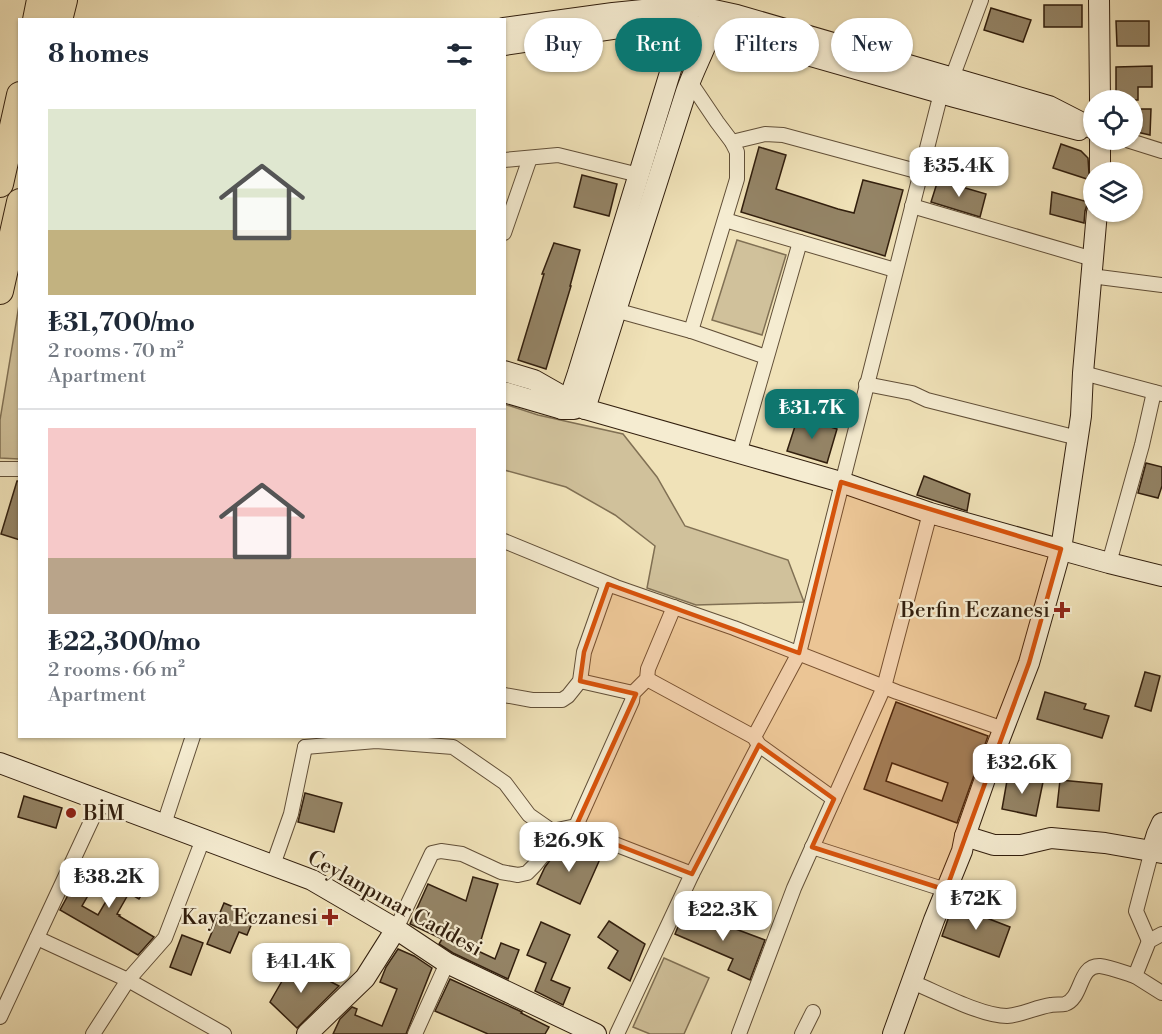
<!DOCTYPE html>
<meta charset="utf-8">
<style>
body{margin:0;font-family:"Libre Bodoni",serif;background:#f2f2f3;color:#1f2937;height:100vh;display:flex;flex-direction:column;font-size:22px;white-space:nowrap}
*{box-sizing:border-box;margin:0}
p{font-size:20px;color:#747a83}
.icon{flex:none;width:33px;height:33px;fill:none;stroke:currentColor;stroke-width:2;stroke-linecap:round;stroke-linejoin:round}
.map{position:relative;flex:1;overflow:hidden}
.panel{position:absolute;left:18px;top:18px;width:488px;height:720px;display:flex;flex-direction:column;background:#fff;border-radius:0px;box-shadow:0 2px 4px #0004}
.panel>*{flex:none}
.banner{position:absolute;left:524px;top:18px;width:548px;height:54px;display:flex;gap:12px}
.buttons{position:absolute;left:1083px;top:90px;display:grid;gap:12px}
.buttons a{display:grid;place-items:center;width:60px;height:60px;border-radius:50%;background:#fff;box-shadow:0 2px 4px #0004;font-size:30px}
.price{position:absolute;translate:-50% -51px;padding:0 14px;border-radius:12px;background:#fff;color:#222;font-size:20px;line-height:39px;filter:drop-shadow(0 2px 3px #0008)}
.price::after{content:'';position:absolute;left:50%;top:36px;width:18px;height:14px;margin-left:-9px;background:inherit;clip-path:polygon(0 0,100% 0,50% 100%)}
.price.current{background:#0f766e;color:#fff}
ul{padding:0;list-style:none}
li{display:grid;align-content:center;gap:12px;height:318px;padding:0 30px}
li+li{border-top:2px solid #e0e1e3}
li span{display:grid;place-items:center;height:186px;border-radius:0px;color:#555}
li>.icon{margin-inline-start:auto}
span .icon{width:108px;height:108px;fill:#fffc;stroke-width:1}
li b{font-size:26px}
h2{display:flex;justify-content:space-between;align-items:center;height:72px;padding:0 30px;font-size:26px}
.chip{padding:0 21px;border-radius:27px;background:#fff;box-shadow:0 2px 4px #0004;font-size:21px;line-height:54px}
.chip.current{background:#0f766e;color:#fff}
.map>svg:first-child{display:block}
.green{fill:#d0c19b;stroke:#807054;stroke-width:1.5}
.building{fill:#948466;stroke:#311e0d;stroke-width:1.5;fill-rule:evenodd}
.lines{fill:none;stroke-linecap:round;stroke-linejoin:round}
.street-casing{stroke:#614f38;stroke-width:16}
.secondary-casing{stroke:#311e0d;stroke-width:22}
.highway-casing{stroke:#311e0d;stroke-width:28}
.street{stroke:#f5ecd1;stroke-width:14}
.secondary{stroke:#f5ecd1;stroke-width:20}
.highway{stroke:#f0e2b8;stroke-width:26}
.marked{fill:#d6530c;fill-opacity:0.2;stroke:#d6530c;stroke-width:4.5;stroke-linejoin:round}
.poi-dot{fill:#8f2418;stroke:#f5ecd1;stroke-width:2}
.labels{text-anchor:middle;stroke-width:4.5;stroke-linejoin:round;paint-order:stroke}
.poi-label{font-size:21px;fill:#311e0d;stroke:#f5ecd1;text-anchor:end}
.street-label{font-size:21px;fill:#311e0d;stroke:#f5ecd1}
</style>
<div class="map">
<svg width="1162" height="1034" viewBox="0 0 1162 1034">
<rect width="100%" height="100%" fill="#f0e2b8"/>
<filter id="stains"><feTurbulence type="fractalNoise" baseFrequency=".00333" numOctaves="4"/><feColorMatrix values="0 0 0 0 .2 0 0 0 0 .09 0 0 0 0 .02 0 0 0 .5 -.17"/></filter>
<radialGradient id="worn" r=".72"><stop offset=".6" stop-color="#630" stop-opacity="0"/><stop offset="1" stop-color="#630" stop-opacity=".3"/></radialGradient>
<g class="green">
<polygon points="737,240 786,255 762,335 712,320"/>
<polygon points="19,305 19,459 0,458 0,420"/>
<polygon points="504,404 538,415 623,434 657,477 685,526 788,560 804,602 696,605 647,588 655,546 615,515 566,487 504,470"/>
<polygon points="664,958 709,978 684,1034 650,1034 633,1027"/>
</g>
<g class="building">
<rect x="1044" y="5" width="38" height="22"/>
<polygon points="991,8 1031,20 1023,42 984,30"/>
<polygon points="1116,21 1149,21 1149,46 1117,46"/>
<polygon points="1152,66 1152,87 1138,87 1138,100 1116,100 1116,67"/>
<polygon points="1132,109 1151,109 1150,135 1132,131"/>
<polygon points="1061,144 1081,151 1088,158 1089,174 1087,179 1053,168"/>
<polygon points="759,147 786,155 776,189 838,209 854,213 863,180 903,190 885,256 741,212"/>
<polygon points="582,175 617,184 609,216 574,207"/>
<polygon points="938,180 986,194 980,217 931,202"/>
<polygon points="1052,192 1088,202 1085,211 1084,223 1050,214"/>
<polygon points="554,243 580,250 570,286 571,286 546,369 518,360 544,274 542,274"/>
<polygon points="798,417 837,429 827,463 787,451"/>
<polygon points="1146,463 1162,467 1162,486 1158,498 1138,493"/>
<polygon points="924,476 970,494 967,511 917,495"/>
<polygon points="17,481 20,481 20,540 1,534"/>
<polygon points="1145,672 1160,676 1151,711 1135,706"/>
<polygon points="1045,692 1086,704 1084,709 1109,716 1102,738 1037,719"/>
<path d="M 896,702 L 988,736 L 957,823 L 864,789 ZM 892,763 L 948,783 L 942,801 L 886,781 Z"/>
<polygon points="1008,775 1043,782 1036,816 1002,809"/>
<polygon points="1060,780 1102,784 1099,811 1057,807"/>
<polygon points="305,793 342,803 334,832 298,822"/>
<polygon points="24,796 62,808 56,828 18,817"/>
<polygon points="558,843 579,852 579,851 600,859 580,904 537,884 545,867 554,855"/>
<polygon points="85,864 101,873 82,906 98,915 125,869 149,882 139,899 129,893 117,914 120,915 119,916 154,937 138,955 60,910"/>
<polygon points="473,877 498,884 481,940 482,940 478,951 495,959 501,943 519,950 508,979 453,953 439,944 442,939 410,924 428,884 466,901"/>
<polygon points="224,903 255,916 247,935 239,932 230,953 207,944"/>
<polygon points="953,905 1010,927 999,957 942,936"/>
<polygon points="685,910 765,940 750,980 728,970 733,959 675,934"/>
<polygon points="609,921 645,944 630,981 608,968 618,951 598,937"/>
<polygon points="541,922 570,935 551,980 570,988 563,1005 535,991 546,963 527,955"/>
<polygon points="182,935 203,943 191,975 170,967"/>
<polygon points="398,949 414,956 432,968 406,1034 333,1034 340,1019 352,1007 357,1009 355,1015 382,1026 397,989 380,982 386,967"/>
<polygon points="293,962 339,986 297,1028 270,1002"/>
<polygon points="450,979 522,1012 521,1013 549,1027 545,1034 488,1034 435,1011"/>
</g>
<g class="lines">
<defs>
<g id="street">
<polyline points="952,78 981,0"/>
<polyline points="690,82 717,122 732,142 737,152 737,179 691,331"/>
<polyline points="1127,140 1162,151"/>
<polyline points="732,142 765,134 783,135 920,172"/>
<polyline points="504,160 558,155 639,175"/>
<polyline points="912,206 1093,259"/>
<polyline points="725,220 895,270"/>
<polyline points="504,233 530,158"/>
<polyline points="1091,276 1162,285"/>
<polyline points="615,310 691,331 766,357"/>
<polyline points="1083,373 1162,394"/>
<polyline points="866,384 912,393 927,400 1078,438"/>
<polyline points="739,454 800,242"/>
<polyline points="0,469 20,469"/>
<polyline points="504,541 616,587 734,628 897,692 1004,729"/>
<polyline points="1109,563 1142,445 1154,392"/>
<polyline points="647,679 754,737 759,745 834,799"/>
<polyline points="580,681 633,693"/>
<polyline points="504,695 532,700 562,700 568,696 580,681 584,652 608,584"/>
<polyline points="754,737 799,653 941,93"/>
<polyline points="305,747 376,741 453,747 505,783 529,815 552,831 576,826 581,831 692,874"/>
<polyline points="164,824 193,736"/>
<polyline points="576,826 632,701 633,693 647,679 648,669 674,607"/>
<polyline points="812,847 946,890"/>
<polyline points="273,865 291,814 305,747"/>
<polyline points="396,929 432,853 441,851 462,854 501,872 518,875 527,873 535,865 547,850 552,831"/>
<polyline points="1162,934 1149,941 1135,976 1162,993"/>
<polyline points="37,938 128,980 224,1034"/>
<polyline points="1149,941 1136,911 1152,850"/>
<path d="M 912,982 C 937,992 981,1016 1007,1016 C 1022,1015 1036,1007 1051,1005 C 1055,1004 1061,1005 1065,1004 C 1083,998 1078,965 1100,966 C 1110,967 1125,973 1135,976"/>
<polyline points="0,1017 101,800"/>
<polyline points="93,1034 128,980 165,938 203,839"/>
<polyline points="415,1034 447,963"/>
<polyline points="617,1034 692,874 759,745"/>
<polyline points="739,1034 794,888 884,687 930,513"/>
<polyline points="802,1034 813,1012"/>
</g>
<g id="secondary">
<polyline points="1099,0 1100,100"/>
<polyline points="504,28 613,13 691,5 737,15 1049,106 1094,129"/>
<polyline points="504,45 660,22 713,28 954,97 1079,130"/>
<polyline points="1100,140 1100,172"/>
<polyline points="504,371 534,380 585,409 841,482 930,513 1109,563 1162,576"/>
<polyline points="504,392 562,409 574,409"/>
<polyline points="562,409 569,400 578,373 688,14"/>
<path d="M 585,409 C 618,303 652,198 686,92 C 695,66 709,43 716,16"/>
<polyline points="0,763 312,880 396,929 447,963 596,1034"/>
<polyline points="965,836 994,845 1021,845 1051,838 1105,843 1162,853"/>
<polyline points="1152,850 1157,834 1162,823"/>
<polyline points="307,1034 365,978 396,929"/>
<polyline points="893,1034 934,920 962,851 965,836 993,756 1029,663 1061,549 1081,416 1083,373 1097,212"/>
</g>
<g id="highway">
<polyline points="36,20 40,0"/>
<polyline points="59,20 64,0"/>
<polyline points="0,184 20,95"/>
<polyline points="0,291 20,202"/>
</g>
</defs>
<use href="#street" class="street-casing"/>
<use href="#secondary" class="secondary-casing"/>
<use href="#highway" class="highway-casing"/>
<use href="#street" class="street"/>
<use href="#secondary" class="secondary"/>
<use href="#highway" class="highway"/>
</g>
<path class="marked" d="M 841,482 L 1061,549 L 1029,663 L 946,890 L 812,847 L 834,799 L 759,745 L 692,874 L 581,831 L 576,826 L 636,694 L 580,681 L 584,652 L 608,584 L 799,653 Z"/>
<g class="poi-dot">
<path d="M1059 601h6v6h6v6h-6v6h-6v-6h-6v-6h6z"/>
<circle cx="71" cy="813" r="6"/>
<path d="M327 908h6v6h6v6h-6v6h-6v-6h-6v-6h6z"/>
</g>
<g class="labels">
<g class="poi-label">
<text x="1050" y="617">Berfin Eczanesi</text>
<text x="83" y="820" text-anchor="start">BİM</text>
<text x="318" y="924">Kaya Eczanesi</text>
</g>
<g class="street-label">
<text transform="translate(395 903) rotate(29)" y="7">Ceylanpınar Caddesi</text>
</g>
</g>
<rect width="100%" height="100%" filter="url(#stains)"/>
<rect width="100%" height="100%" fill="url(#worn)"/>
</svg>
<div class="buttons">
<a><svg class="icon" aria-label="locate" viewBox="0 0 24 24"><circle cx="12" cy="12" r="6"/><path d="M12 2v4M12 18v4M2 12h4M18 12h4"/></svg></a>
<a><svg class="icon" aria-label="layers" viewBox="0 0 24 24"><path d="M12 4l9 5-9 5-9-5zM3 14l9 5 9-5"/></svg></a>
</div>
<b class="price" style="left:959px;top:198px">₺35.4K</b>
<b class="price current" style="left:812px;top:440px">₺31.7K</b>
<b class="price" style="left:1022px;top:795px">₺32.6K</b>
<b class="price" style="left:569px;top:873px">₺26.9K</b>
<b class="price" style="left:109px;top:909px">₺38.2K</b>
<b class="price" style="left:976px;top:931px">₺72K</b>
<b class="price" style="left:723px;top:942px">₺22.3K</b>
<b class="price" style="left:301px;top:994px">₺41.4K</b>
<div class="banner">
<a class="chip">Buy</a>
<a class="chip current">Rent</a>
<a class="chip">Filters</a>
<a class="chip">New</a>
</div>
<section class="panel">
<h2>8 homes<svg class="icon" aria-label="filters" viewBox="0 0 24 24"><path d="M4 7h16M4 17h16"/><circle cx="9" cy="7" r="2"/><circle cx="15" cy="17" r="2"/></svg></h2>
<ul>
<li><span style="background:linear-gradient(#dfe7d0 65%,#c2b280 0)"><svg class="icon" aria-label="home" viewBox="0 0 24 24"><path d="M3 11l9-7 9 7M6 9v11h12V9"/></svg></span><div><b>₺31,700/mo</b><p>2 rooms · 70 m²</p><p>Apartment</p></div></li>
<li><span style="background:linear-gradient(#f6c9c9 70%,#b9a48a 0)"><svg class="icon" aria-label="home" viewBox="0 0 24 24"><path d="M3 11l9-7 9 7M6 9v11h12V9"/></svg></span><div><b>₺22,300/mo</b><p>2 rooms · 66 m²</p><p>Apartment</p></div></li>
</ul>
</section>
</div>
